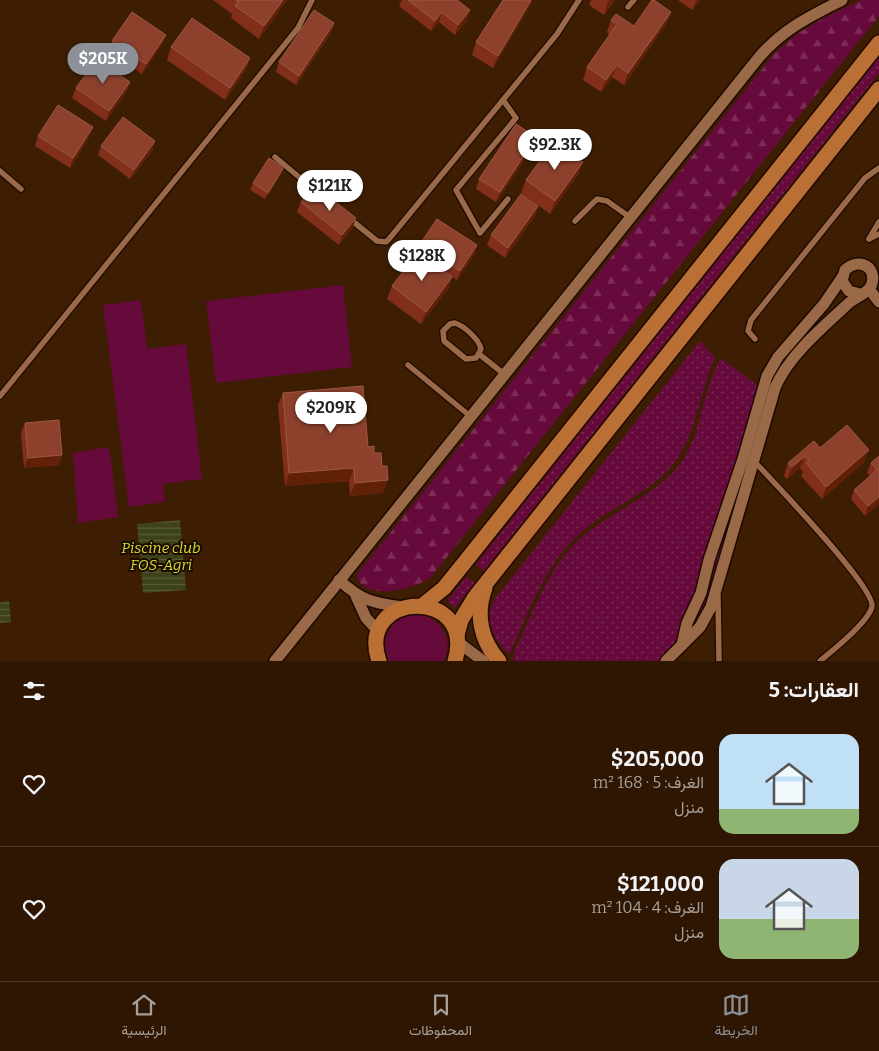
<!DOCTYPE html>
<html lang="ar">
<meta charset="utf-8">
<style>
body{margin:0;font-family:Bitter,Vazirmatn,serif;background:#3a2311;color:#f1f3f6;direction:rtl;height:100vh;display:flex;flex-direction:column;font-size:19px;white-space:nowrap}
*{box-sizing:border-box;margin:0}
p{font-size:16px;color:#a79f99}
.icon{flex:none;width:28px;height:28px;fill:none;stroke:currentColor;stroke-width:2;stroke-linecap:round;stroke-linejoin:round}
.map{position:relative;height:661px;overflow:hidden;direction:ltr}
.panel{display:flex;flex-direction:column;background:#2e1602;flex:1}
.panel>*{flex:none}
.price{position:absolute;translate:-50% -42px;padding:0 11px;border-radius:18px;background:#fff;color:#222;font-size:16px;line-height:32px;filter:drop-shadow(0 1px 2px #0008)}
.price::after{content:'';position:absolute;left:50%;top:30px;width:15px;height:11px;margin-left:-8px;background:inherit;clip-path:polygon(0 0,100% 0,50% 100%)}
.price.current{background:#8c9099;color:#fff}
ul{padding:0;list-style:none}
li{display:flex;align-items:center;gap:15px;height:125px;padding:0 20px}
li+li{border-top:1px solid #493524}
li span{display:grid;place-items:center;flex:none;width:140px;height:100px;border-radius:15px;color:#555}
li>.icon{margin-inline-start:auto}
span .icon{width:60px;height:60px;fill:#fffc;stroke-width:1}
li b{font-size:21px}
h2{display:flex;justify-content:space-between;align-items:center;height:60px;padding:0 20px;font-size:21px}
.tab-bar{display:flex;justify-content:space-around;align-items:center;height:70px;border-top:1px solid #493524;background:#2e1602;font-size:14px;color:#a79f99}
.tab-bar a{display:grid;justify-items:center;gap:2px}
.tab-bar .current{color:#8c9099}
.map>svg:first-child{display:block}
.grass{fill:#66093b}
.forest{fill:url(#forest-firs)}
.park{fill:url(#park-dots)}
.water{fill:url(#water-rules)}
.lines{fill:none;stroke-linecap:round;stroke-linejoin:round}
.service-casing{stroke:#1f0900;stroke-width:8}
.minor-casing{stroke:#1f0900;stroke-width:14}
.primary-casing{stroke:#1f0900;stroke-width:18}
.service{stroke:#9a6a48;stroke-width:5.5}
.minor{stroke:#9a6a48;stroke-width:11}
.primary{stroke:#ba6f34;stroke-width:15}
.wall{fill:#812f1a}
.shaded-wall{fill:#612109}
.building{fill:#8d412c;stroke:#9c5843}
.labels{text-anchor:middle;stroke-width:4;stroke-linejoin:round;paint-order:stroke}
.water-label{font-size:15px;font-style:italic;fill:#cede2c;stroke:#1d0b01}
</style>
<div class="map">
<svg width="879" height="661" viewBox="0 0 879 661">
<defs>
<pattern id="forest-firs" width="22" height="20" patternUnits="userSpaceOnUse" patternTransform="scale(1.25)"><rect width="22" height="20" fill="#66093b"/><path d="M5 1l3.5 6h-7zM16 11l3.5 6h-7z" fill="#7c2c56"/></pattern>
<pattern id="park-dots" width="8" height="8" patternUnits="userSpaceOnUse" patternTransform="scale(1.25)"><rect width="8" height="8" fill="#66093b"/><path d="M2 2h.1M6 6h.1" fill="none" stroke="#7c2c56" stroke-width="1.8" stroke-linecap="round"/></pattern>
<pattern id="water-rules" width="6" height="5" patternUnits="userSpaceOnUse" patternTransform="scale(1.25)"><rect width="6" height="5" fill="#3d4219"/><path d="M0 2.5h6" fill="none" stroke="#595c39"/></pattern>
</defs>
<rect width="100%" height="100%" fill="#3e1e03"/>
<g class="grass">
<polygon points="343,285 352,367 216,383 206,301"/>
<polygon points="141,300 147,349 186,344 202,479 163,484 165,502 129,507 103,305"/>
<polygon points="109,447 118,517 78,523 73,453"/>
<path d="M 420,614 C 442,620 454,640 444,661 L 389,661 C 377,636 394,614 420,614 Z"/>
</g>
<path class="forest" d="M 861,0 L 879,0 L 879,16 L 431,577 C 416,589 365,602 357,577 L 358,573 L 775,53 L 797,34 L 822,19 Z"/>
<g class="park">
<polygon points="879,57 879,73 484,571 476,564"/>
<path d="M 700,341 L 715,357 C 701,388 695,437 675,462 C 653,491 618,504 590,525 C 548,557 530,609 509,655 C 494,638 483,623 494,600 Z"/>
<path d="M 721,358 L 765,391 L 748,466 L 718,558 L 713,591 L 698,622 L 664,661 L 513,661 L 514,652 C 533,613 549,564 583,536 C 614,510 655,496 680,464 C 701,438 702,388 721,358 Z"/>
<polygon points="466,577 474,583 455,608 447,601"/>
</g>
<g class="water">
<polygon points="180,520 186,590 143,593 137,524"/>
<polygon points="9,601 11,622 0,623 0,602"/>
</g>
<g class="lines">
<defs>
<g id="service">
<polyline points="628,7 634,0"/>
<polyline points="503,100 516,118 456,190 480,233 508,199"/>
<polyline points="275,157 329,202"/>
<polyline points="0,171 21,189"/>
<polyline points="350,219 377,241 386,242 389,239 557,34 579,0"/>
<polyline points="575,221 597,199 607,201 631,218"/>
<polyline points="869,239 879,222"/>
<polyline points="869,239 879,234"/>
<path d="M 455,323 C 464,326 479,339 481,349 L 476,358 L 466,359 L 444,341 L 443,331 L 450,324 Z"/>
<polyline points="755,339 748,331 751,320 865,178 879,168"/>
<polyline points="479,354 504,374"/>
<polyline points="408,365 470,416"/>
<polyline points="0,396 298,28 312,0"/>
<path d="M 755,462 C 774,483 874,586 872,606 C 870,621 832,651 820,661"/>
<polyline points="718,596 719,661"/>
</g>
<g id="minor">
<polyline points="869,289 879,302"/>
<path d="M 339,580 C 362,601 373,603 403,607"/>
<polyline points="356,596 366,618 378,631"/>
<polyline points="458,642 483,661"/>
<polyline points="682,645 687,623 701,593 709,560 743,459 767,376 778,357 824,304 843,276"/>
<path d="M 275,661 L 760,56 C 785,28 809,17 842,0"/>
<path d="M 666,661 L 700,627 L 711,607 L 775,388 C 788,356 825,325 850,302 C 856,298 864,294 869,289 C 874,283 874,274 869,268 C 861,261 851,264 845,270 L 842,281 L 849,291 L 860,294"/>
</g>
<g id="primary">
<path d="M 485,588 C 475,614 481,641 499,661"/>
<polyline points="423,605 444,588 465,562 879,43"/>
<polyline points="457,635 461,620 475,597 879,89"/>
<path d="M 379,661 C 355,590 477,586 455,661"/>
</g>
</defs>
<use href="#service" class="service-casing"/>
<use href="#minor" class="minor-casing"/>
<use href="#primary" class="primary-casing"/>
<use href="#service" class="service"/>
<use href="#minor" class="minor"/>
<use href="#primary" class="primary"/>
</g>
<g class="wall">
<polygon points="213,0 287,0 259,39 231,18 232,14"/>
<polygon points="402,0 457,0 467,20 455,35 439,22 431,31 399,6"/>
<polygon points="591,0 615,0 604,15 589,5"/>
<polygon points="678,0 700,0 692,10"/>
<polygon points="532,2 493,68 472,55 476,42"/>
<polygon points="671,12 666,24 624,85 612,77 601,92 583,80 587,67 610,35 607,32 611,20 634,26"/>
<polygon points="334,23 331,33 296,85 276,72 279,62"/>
<polygon points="166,35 162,44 142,74 109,51 112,41"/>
<polygon points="171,47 250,58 245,71 225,100 167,60"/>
<polygon points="76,88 127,91 106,121 72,98"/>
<polygon points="38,136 89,137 70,168 35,146"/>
<polygon points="155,141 152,151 130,179 98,155 101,146"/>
<polygon points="533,147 496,202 476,189 479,179"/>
<polygon points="556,154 572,154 583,162 578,174 550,214 521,193 526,180"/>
<polygon points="281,173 265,199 250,190 253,183"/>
<polygon points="301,202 321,202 353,227 339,245 297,212"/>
<polygon points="538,206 535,216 505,258 487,245 491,235"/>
<polygon points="420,244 477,245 474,255 457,280 452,277 448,289 421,324 387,299 392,286 417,253"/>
<polygon points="283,393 368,447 374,453 383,493 350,496 349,481 285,486 278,405"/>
<polygon points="25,423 62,455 59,465 24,468 21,433"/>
<polygon points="820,448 864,462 822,499 801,476 803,472 800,468 787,479 784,476 788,463"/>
<polygon points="879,456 879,504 865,516 851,499 854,490 870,476 867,473 871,463"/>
</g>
<g class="shaded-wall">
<polygon points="283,0 287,0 259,39 264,26"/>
<polygon points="531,0 533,0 532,2 493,68 498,56"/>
<polygon points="610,0 615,0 604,15 608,2"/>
<polygon points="697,0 700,0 692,10 696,1"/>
<polygon points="470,10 467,20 455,35 458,25"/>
<polygon points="442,12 439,22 431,31 435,21"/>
<polygon points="671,12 666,24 624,85 628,73"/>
<polygon points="334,23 331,33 296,85 299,76"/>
<polygon points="166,35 162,44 142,74 146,64"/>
<polygon points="250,58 245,71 225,100 230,88"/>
<polygon points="617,65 612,77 601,92 606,80"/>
<polygon points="130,82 127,91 106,121 109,111"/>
<polygon points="93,127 89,137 70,168 73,158"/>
<polygon points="536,137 533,147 496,202 500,192"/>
<polygon points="155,141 152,151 130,179 134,170"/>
<polygon points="583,162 578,174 550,214 555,201"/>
<polygon points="284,167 281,173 265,199 268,193"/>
<polygon points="538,206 535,216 505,258 508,248"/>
<polygon points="356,218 353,227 339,245 342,235"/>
<polygon points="477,245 474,255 457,280 460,271"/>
<polygon points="452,277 448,289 421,324 426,312"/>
<polygon points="869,450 864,462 822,499 826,487"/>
<polygon points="62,455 59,465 24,468 28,458"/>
<polygon points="805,456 800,468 787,479 792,467"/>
<polygon points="354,468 349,481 285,486 289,473"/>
<polygon points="388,480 383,493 350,496 355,483"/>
<polygon points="879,497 879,504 865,516 868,506"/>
</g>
<g class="building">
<polygon points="236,0 283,0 264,26 235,6 238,2"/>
<polygon points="408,0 457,0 470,10 458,25 442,12 435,21"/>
<polygon points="503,0 531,0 498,56 476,42"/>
<polygon points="652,0 654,0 671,12 628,73 617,65 606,80 587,67 617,24 611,20 616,14 634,26"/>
<polygon points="314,10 334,23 299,76 279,62"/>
<polygon points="132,12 166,35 146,64 112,41"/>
<polygon points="192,18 250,58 230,88 171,47"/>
<polygon points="97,59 130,82 109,111 76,88"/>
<polygon points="58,105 93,127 73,158 38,136"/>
<polygon points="123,117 155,141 134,170 101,146"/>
<polygon points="516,124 536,137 500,192 479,179"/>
<polygon points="564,143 574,150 571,153 583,162 555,201 526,180 549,148 556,154"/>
<polygon points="269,158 284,167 268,193 253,183"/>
<polygon points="309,192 321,202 327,195 356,218 342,235 301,202"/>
<polygon points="521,194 538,206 508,248 491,235"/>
<polygon points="437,219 477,245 460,271 420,244"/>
<polygon points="419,251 452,277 426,312 392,286"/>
<polygon points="363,386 368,447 374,446 374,453 381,453 382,466 387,466 388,480 355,483 354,468 289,473 283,393"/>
<polygon points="59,420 62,455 28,458 25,423"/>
<polygon points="847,425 869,450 826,487 806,463 809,461 805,456 792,467 788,463 814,441 820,448"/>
<polygon points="879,456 879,497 868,506 854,490 877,470 871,463"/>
</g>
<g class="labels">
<g class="water-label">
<text x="161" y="553">Piscine club<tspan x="161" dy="17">FOS-Agri</tspan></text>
</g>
</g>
</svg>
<b class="price current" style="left:103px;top:85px">$205K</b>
<b class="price" style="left:555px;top:171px">$92.3K</b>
<b class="price" style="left:330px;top:212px">$121K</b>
<b class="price" style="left:422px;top:282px">$128K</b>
<b class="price" style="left:331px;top:434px">$209K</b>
</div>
<section class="panel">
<h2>العقارات: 5<svg class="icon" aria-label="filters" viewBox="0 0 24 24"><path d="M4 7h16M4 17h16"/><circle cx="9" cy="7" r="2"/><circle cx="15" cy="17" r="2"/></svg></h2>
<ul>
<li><span style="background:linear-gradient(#bfe0f5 75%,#8fb573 0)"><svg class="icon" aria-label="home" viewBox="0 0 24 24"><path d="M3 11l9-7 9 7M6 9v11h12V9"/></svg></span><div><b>$205,000</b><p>الغرف: 5 · 168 m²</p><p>منزل</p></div><svg class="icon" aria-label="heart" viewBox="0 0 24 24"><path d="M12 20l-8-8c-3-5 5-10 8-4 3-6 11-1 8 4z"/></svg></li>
<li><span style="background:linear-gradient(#c9d6e8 60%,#8fb573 0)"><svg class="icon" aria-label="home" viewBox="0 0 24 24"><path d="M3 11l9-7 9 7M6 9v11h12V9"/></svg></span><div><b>$121,000</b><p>الغرف: 4 · 104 m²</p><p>منزل</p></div><svg class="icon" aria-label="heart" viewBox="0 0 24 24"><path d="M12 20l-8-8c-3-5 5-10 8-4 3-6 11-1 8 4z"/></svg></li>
</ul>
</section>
<nav class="tab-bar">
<a class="current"><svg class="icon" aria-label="map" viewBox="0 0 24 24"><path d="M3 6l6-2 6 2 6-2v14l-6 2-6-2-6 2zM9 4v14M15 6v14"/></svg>الخريطة</a>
<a><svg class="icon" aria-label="saved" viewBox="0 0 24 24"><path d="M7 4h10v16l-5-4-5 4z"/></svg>المحفوظات</a>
<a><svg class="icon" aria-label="home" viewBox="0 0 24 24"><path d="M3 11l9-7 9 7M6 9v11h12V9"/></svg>الرئيسية</a>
</nav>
